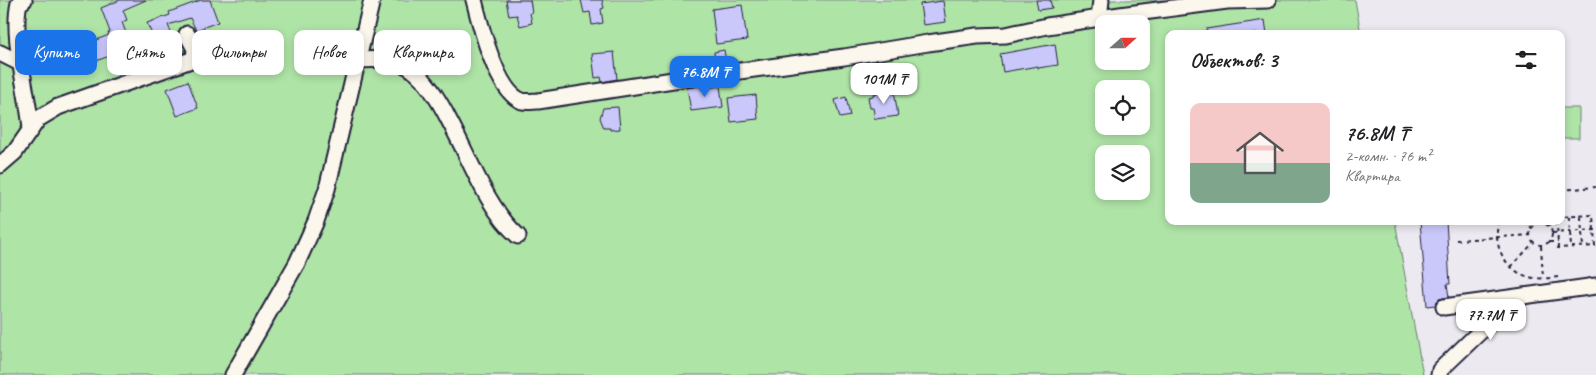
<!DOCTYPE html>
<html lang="ru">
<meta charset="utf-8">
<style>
body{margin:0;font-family:Caveat,sans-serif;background:#f2f2f2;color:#202124;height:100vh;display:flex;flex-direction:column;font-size:19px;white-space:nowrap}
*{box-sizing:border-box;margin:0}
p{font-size:16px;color:#757577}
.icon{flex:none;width:28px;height:28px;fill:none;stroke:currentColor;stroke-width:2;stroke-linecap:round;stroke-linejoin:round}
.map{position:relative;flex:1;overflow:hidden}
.side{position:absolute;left:1165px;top:30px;width:400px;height:195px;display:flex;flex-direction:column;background:#fff;border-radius:10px;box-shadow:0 2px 8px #0003}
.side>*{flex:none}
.banner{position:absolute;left:15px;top:30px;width:475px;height:45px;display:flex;gap:10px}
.needle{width:32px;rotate:69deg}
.buttons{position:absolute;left:1095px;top:15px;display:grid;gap:10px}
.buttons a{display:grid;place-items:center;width:55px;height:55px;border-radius:10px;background:#fff;box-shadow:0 2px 8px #0003;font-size:25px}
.price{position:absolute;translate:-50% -42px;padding:0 11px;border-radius:10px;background:#fff;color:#222;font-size:16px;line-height:32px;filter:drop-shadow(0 1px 2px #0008)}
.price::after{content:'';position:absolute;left:50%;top:30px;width:15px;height:11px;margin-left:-8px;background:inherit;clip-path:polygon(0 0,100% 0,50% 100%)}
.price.selected{background:#1a73e8;color:#fff}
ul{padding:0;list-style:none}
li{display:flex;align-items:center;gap:15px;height:125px;padding:0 25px}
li+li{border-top:1px solid #e0e0e0}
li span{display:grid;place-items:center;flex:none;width:140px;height:100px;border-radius:10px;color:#555}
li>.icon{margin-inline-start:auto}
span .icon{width:60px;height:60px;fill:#fffc;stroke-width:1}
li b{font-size:21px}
h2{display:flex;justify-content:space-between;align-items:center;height:60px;padding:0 25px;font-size:21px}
.chip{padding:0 18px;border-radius:10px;background:#fff;box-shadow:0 2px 8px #0003;font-size:18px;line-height:45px}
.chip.selected{background:#1a73e8;color:#fff}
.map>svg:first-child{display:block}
.green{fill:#afe4a7;stroke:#688371;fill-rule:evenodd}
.building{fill:#cac8fb;stroke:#22223b}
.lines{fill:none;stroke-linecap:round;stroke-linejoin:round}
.minor-casing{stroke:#22223b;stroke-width:19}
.path{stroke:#22223b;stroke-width:2;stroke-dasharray:4 4;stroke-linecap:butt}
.minor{stroke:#fbf7ec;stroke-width:15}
</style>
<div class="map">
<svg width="1596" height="375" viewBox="0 0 1596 375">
<rect width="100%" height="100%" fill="#ece9f0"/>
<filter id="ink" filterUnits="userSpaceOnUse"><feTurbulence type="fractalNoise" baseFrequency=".02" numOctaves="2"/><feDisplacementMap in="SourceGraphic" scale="10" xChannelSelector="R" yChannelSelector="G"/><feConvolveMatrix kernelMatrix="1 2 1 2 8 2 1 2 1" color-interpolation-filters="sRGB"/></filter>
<g filter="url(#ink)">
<g class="green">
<path d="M 0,0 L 1355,0 L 1361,34 L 1169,34 L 1169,221 L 1395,221 L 1423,375 L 0,375 ZM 1104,24 L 1141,24 L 1141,61 L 1104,61 ZM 1104,89 L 1141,89 L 1141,126 L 1104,126 ZM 1104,154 L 1141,154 L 1141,191 L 1104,191 Z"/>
<rect x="1561" y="108" width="18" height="30"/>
</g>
<g class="building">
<polygon points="120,0 146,0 123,10 127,20 122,22 132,50 116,56 115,54 82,66 75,48 109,35 108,33 110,32 101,8"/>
<polygon points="201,0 210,0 218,22 196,30 190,18 168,25 179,52 185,50 185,52 163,60 147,23 170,15 169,12"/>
<polygon points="506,0 530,0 532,12 530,13 532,23 520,26 517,15 509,16"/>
<polygon points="581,0 602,0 604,8 601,9 603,23 592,25 590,12 584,13"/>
<polygon points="1036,0 1050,0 1052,8 1038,10"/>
<polygon points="943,1 946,22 923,25 920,4"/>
<polygon points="742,5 747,40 716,44 712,9"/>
<polygon points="1265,20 1267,34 1206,34 1206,29"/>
<polygon points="1055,44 1058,65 1038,68 1038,66 1003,72 1000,54"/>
<polygon points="724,50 726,62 715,64 714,52"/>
<polygon points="614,52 617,79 602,82 601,77 595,78 592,54"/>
<polygon points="188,81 198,108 177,116 167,89"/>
<polygon points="701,86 701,89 720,86 723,107 691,111 687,88"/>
<polygon points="894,90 898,116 875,119 873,108 870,108 868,97 873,96 873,94"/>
<polygon points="756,95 758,119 731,122 728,98"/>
<polygon points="846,97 850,116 840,118 835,100"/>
<polygon points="618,107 620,129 610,130 610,128 604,128 600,118 603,108"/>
<polygon points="1420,221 1446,221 1450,284 1447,284 1449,297 1439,299 1435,305 1427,306"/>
</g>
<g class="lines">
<defs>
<g id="minor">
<path d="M 24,0 L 19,3 C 11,37 28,92 31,129"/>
<path d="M 474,0 C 480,24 497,93 522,101 C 527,102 534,101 538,101 L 673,80 L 844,57 L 928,43 L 977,36 L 1006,35 L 1047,26 L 1120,15 L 1227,1 L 1268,0"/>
<polyline points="1099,19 1101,0"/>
<polyline points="0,53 22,64"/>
<path d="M 358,60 C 375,59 398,58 413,70 C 429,82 441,104 450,122 C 470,159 487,208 518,236"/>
<polyline points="0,165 15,152 38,119 58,107 194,59 195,49 187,34"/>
<polyline points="1444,307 1596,286"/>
<polyline points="233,375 297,263 316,221 327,189 372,0"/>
<polyline points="1439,375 1440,370 1486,326 1523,296"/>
</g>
</defs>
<use href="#minor" class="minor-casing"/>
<g class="path">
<polyline points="1561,190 1596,187"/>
<polyline points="1569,217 1571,247"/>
<polyline points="1581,217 1583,247"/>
<path d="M 1499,221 C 1491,246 1507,274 1534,278 C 1542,279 1550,278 1558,277"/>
<polyline points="1524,221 1532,228"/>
<polyline points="1557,221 1558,248 1595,246 1593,215 1561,217"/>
<circle cx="1541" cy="234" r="11"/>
<polyline points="1547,225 1557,224"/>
<polyline points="1552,233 1596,230"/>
<polyline points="1456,240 1530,235"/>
<polyline points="1549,242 1558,242"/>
<polyline points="1541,246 1543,278"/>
<polyline points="1511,267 1533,243"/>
</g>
<use href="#minor" class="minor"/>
</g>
</g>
</svg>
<div class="buttons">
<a><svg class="needle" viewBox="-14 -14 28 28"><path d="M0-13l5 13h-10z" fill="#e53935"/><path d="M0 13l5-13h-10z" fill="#757577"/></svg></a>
<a><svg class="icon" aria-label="locate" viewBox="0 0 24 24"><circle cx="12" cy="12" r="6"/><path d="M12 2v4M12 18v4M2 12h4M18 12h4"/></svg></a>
<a><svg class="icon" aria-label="layers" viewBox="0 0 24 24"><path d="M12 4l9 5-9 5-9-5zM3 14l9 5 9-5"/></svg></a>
</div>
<b class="price selected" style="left:705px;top:98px">76.8M ₸</b>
<b class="price" style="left:884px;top:105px">101M ₸</b>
<b class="price" style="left:1491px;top:341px">77.7M ₸</b>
<div class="banner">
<a class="chip selected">Купить</a>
<a class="chip">Снять</a>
<a class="chip">Фильтры</a>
<a class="chip">Новое</a>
<a class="chip">Квартира</a>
</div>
<section class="side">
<h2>Объектов: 3<svg class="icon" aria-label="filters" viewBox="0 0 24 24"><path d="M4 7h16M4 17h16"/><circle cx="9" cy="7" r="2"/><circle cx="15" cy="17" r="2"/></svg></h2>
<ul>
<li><span style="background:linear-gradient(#f6c9c9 60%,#7fa58c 0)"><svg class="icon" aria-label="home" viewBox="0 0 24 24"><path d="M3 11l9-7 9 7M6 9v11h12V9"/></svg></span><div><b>76.8M ₸</b><p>2-комн. · 76 m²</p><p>Квартира</p></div></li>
</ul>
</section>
</div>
